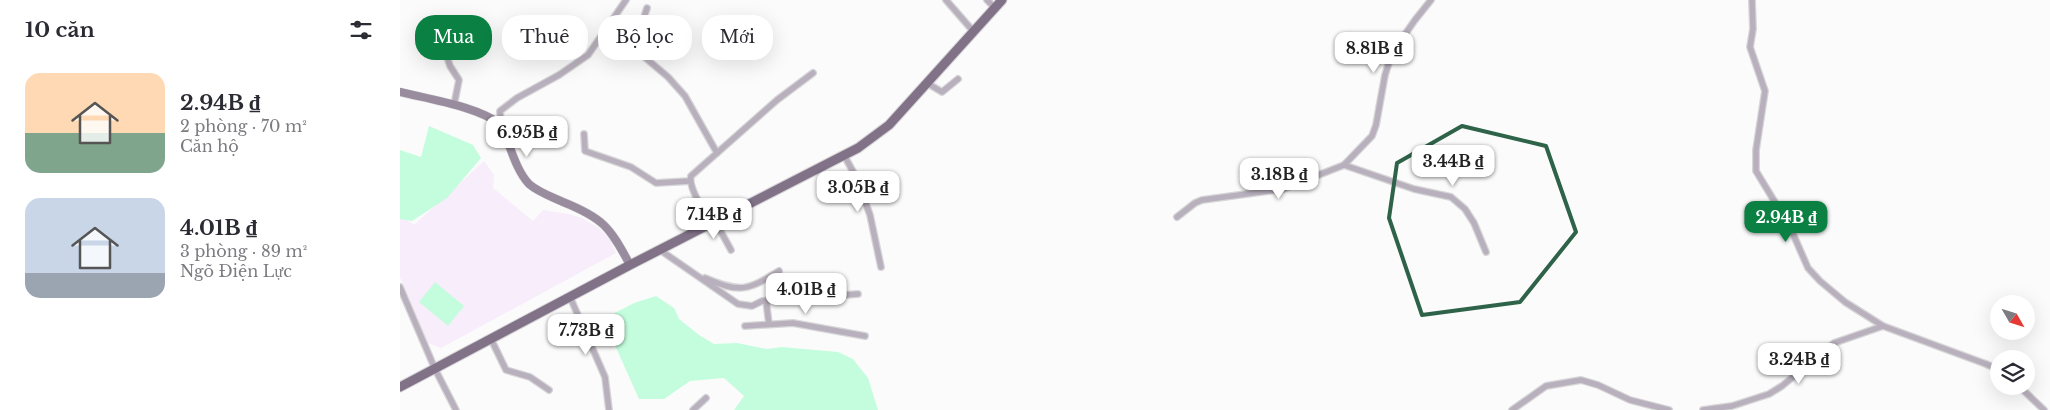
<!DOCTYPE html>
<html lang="vi">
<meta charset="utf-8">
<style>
body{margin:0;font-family:"Libre Baskerville",serif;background:#f2f2f3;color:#2b2b33;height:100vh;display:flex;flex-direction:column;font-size:19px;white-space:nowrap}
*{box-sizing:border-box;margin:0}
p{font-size:16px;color:#7c7c81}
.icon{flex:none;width:28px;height:28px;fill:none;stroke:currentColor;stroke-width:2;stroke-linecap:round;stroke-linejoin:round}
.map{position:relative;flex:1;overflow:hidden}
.drawer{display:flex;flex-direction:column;background:#fff;width:400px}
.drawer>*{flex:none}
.guide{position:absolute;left:15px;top:15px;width:475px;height:45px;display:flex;gap:10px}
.needle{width:32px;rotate:129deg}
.fabs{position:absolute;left:1590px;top:295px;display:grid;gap:10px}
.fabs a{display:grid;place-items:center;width:45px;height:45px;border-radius:50%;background:#fff;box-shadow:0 5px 20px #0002;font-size:25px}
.price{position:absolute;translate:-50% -42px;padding:0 11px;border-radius:10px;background:#fff;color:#222;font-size:16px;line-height:32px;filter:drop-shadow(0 1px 2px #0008)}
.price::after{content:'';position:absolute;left:50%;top:30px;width:15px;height:11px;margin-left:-8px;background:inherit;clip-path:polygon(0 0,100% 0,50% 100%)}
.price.current{background:#0b8043;color:#fff}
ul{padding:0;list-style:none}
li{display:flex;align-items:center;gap:15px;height:125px;padding:0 25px}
li span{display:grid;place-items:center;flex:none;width:140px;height:100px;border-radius:15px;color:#555}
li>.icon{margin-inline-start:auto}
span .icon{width:60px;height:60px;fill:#fffc;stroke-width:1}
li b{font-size:21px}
h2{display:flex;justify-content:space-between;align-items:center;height:60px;padding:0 25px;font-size:21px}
.tag{padding:0 18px;border-radius:20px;background:#fff;box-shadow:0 5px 20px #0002;font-size:18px;line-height:45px}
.tag.current{background:#0b8043;color:#fff}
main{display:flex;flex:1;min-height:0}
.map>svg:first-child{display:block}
.built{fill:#f7edfb}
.green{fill:#c4fddd}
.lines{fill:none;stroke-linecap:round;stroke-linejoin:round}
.street-casing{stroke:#d6d5d7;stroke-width:8}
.secondary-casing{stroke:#d6d5d7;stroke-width:9}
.primary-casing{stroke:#d6d5d7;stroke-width:11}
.street{stroke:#b9b0bd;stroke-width:5.5}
.secondary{stroke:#988c9e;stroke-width:8}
.primary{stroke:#817288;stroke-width:9}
.marked{fill:none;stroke:#2e6349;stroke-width:4;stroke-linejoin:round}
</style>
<main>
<section class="drawer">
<h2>10 căn<svg class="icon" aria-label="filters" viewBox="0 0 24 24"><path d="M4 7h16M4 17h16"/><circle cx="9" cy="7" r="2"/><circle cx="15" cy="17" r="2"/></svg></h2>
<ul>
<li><span style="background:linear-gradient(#ffd9b3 60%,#7fa58c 0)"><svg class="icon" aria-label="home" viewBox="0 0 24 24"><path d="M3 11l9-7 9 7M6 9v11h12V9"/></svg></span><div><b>2.94B ₫</b><p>2 phòng · 70 m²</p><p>Căn hộ</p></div></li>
<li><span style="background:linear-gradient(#c9d6e8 75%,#9aa5b1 0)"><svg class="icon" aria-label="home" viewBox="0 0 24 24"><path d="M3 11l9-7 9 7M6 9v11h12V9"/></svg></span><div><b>4.01B ₫</b><p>3 phòng · 89 m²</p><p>Ngõ Điện Lực</p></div></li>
</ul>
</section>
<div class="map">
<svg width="1650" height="410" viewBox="0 0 1650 410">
<rect width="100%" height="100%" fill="#fbfbfb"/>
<polygon class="built" points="84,161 94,175 93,188 133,221 143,210 168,214 182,218 199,228 210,240 216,253 41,348 28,343 0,277 0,215 14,225"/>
<g class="green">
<polygon points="29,126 73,145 81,158 47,198 12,221 0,219 0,150 21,157"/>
<polygon points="35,282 64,306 48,326 19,302"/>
<polygon points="256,296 274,308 279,319 299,335 314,344 337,343 367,349 382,347 438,352 453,359 468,378 478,410 334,410 344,396 324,378 290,381 264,399 239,399 209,332 211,315 234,303"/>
</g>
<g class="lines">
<defs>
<g id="street">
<polyline points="546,0 573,31"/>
<polyline points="587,0 595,8"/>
<polyline points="1352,0 1353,29 1350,47 1365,91 1356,150 1356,171 1390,227 1408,268 1420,281 1445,302 1483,326 1586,364 1599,370"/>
<polyline points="247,8 236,42 242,55 268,77 285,96 317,153"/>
<polyline points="43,45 50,66 59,80 54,105"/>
<polyline points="527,83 542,92 558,79"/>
<polyline points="101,125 100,111 117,98 159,75 188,55 226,0"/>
<polyline points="184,134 185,151 231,167 256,183 290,181"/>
<polyline points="444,155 457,179 470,215 481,267"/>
<polyline points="944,165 972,136 976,125 985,75 992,53 1015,20 1031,0"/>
<polyline points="777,217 795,203 802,200 883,189 944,165 1014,189 1051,197 1065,209 1074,223 1086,252"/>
<polyline points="315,221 331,250"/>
<path d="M 311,224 C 305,212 288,188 291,176 L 377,100 L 413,73"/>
<polyline points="260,250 338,304 352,306 362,301 458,294"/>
<path d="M 305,278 C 340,293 347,291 379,271"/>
<polyline points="0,287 35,369 56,410"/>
<polyline points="170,297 205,377 209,410"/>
<polyline points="366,301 369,324"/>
<polyline points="345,326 393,323 465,336"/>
<polyline points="91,339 106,370 130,377 149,390"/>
<polyline points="1619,386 1644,410"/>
<polyline points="293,410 306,398"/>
<polyline points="1112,410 1146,386 1181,380 1198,385 1230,400 1269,410"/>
<polyline points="1303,410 1332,406 1369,394 1382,386 1434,343 1483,326"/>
</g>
<path id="secondary" d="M 0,92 C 28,99 80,107 101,125 C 110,144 115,169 129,184 C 138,192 152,197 163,202 C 203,218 210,227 230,265"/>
<polyline id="primary" points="0,387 230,265 458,148 489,125 602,0"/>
</defs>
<use href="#street" class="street-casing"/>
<use href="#secondary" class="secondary-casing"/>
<use href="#primary" class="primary-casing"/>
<use href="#street" class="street"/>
<use href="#secondary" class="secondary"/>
<use href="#primary" class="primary"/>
</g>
<path class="marked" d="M 1062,126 L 1146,146 L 1176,232 L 1120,302 L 1022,315 L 989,218 L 997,163 Z"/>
</svg>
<div class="fabs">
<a><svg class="needle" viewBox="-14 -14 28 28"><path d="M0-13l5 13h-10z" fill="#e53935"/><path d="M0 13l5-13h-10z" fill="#7c7c81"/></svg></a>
<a><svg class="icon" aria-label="layers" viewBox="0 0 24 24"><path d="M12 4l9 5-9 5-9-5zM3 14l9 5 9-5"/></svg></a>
</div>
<b class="price" style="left:974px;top:74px">8.81B ₫</b>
<b class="price" style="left:127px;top:158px">6.95B ₫</b>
<b class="price" style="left:1053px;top:187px">3.44B ₫</b>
<b class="price" style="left:879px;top:200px">3.18B ₫</b>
<b class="price" style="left:458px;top:213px">3.05B ₫</b>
<b class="price" style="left:314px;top:240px">7.14B ₫</b>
<b class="price current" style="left:1386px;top:243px">2.94B ₫</b>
<b class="price" style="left:406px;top:315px">4.01B ₫</b>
<b class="price" style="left:186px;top:356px">7.73B ₫</b>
<b class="price" style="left:1399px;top:385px">3.24B ₫</b>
<div class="guide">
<a class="tag current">Mua</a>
<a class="tag">Thuê</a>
<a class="tag">Bộ lọc</a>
<a class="tag">Mới</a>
</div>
</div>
</main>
